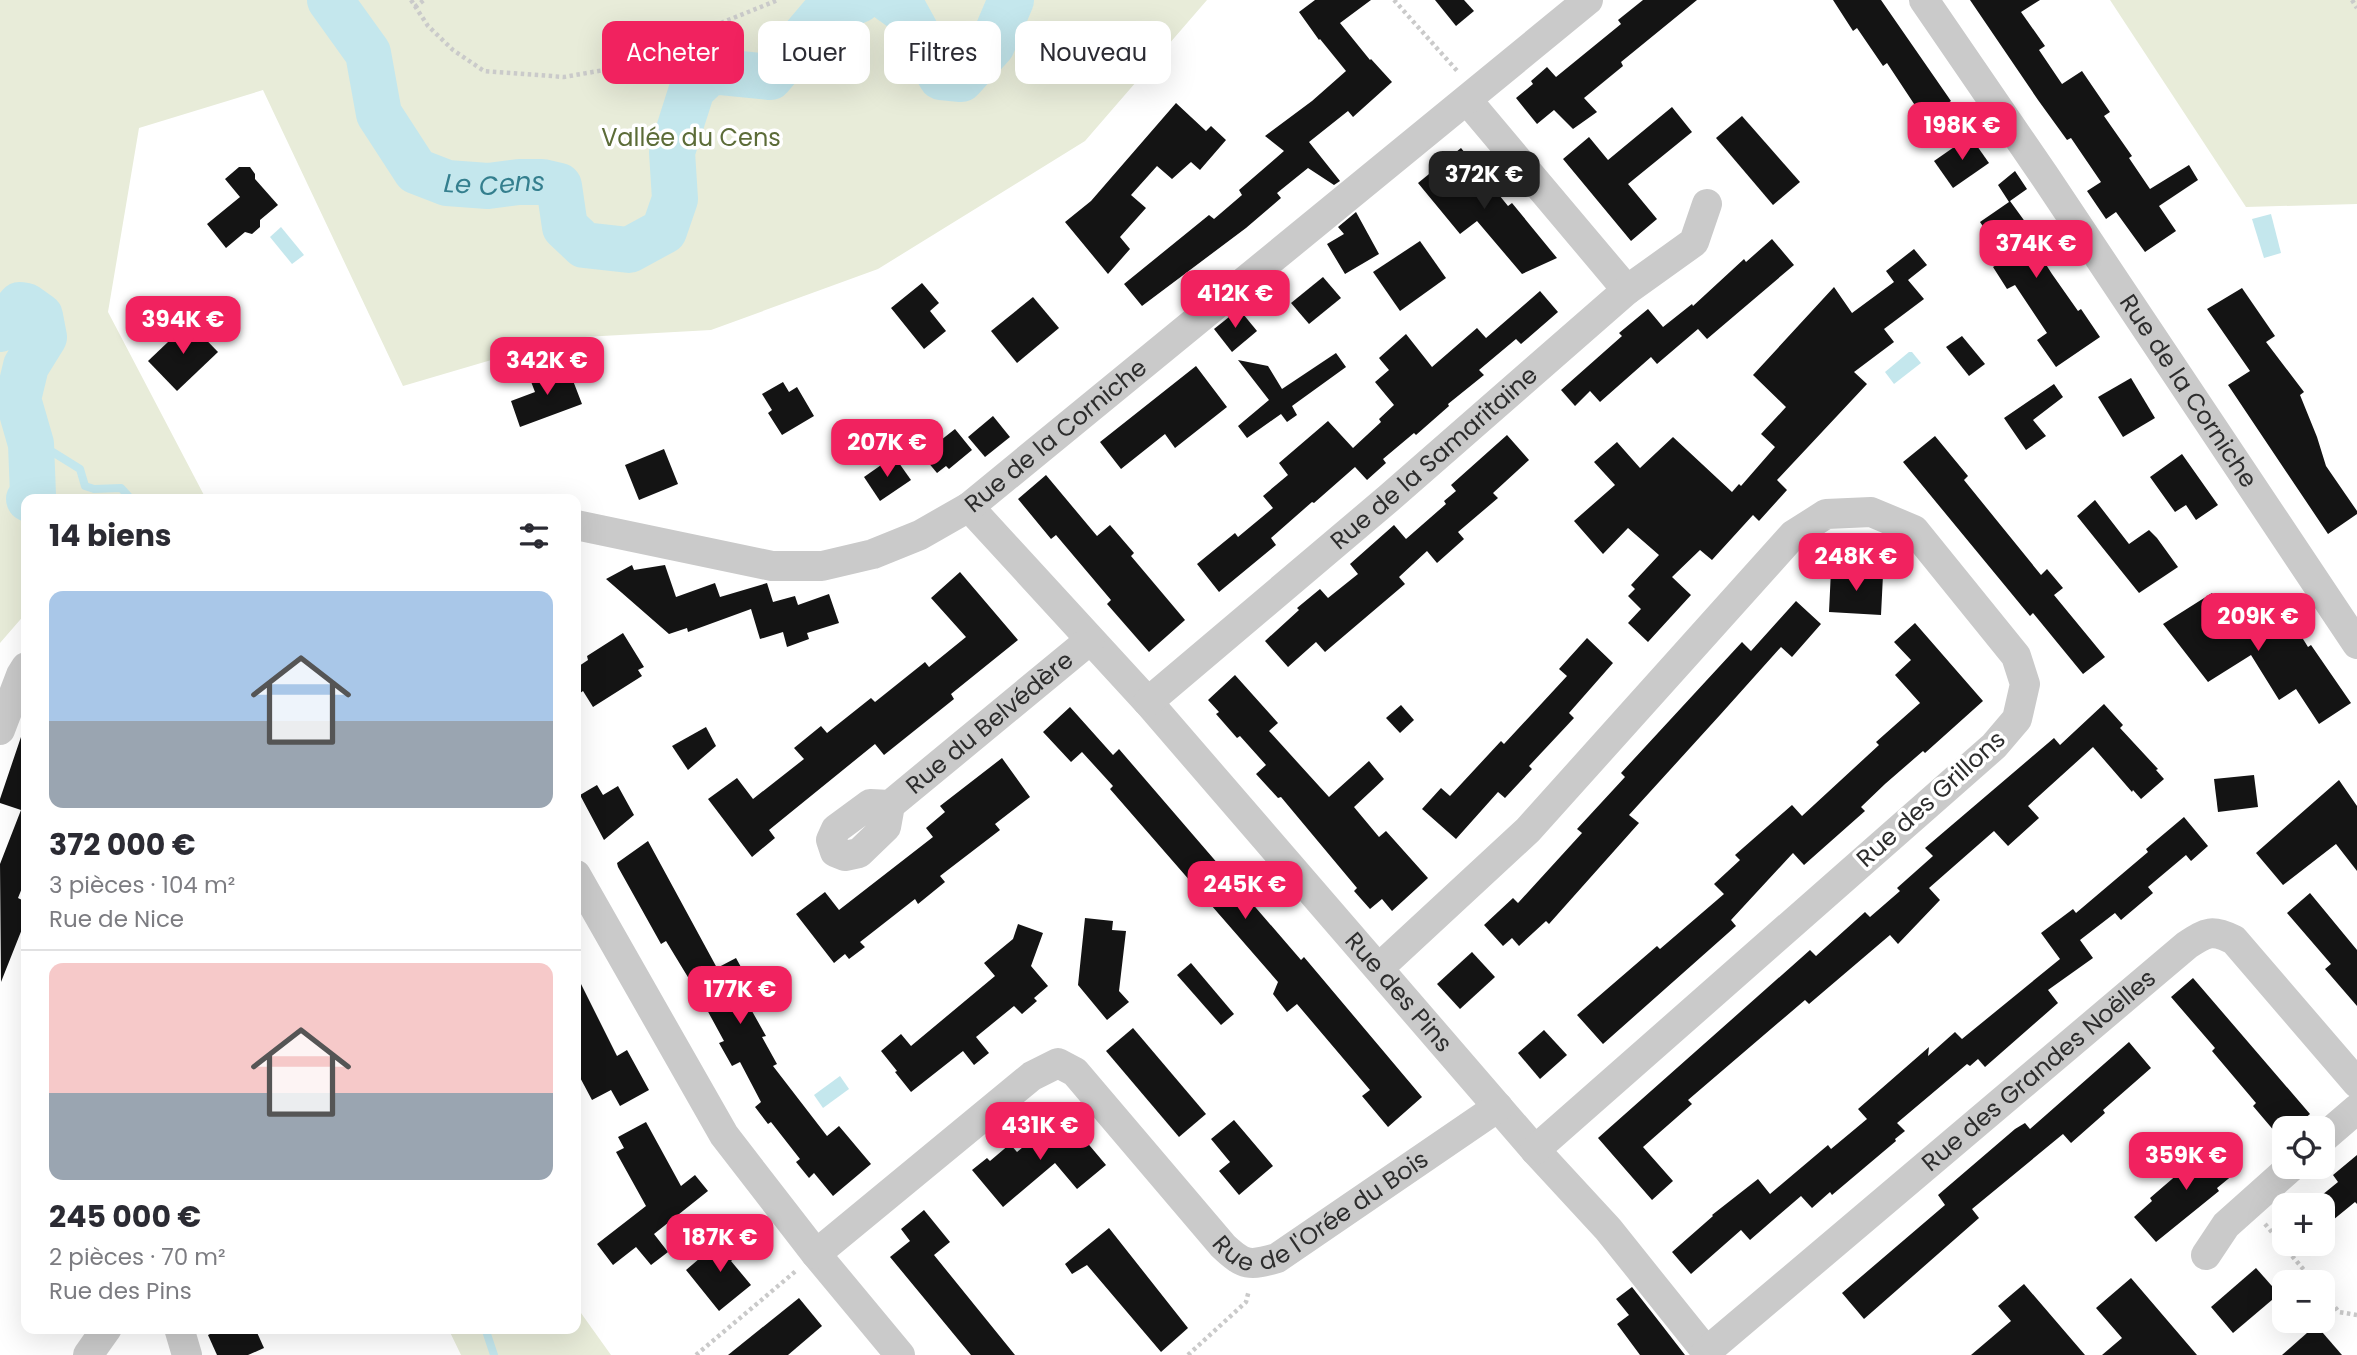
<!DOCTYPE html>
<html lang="fr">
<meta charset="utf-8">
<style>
body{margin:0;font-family:Poppins,sans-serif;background:#f2f2f3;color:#2b2b33;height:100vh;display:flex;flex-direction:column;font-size:26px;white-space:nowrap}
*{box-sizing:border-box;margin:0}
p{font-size:23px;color:#7c7c81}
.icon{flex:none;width:38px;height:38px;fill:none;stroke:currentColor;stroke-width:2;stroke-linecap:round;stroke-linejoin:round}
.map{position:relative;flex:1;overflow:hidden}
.panel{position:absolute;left:21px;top:494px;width:560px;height:840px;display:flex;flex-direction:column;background:#fff;border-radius:14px;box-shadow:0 7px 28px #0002}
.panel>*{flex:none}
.banner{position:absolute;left:602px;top:21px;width:665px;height:63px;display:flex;gap:14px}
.tools{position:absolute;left:2272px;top:1116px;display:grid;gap:14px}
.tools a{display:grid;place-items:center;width:63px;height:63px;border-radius:14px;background:#fff;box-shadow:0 7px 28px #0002;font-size:35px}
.price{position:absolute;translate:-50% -60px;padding:0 16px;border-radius:14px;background:#f1225f;color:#fff;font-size:23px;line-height:46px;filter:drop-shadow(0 2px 4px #0008)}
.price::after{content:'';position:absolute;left:50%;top:42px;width:21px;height:16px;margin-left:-10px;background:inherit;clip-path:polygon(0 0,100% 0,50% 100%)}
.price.current{background:#222;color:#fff}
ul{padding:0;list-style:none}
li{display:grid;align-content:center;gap:14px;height:371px;padding:0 28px}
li+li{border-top:2px solid #e1e1e2}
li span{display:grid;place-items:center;height:217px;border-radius:14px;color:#555}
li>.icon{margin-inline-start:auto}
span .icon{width:126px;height:126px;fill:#fffc;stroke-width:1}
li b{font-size:30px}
h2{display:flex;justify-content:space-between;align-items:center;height:84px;padding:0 28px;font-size:30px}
.tag{padding:0 24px;border-radius:14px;background:#fff;box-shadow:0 7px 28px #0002;font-size:24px;line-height:63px}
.tag.current{background:#f1225f;color:#fff}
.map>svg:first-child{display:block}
.green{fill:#e8ecd9}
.water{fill:#c4e7ed}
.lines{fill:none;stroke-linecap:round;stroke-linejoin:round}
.stream{stroke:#c4e7ed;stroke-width:8}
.river{stroke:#c4e7ed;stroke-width:46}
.building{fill:#141414}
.path{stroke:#cacaca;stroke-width:4.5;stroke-dasharray:3.5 3.5;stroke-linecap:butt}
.minor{stroke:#cacaca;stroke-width:30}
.labels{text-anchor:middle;stroke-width:7;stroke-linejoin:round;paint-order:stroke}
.park-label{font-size:24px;fill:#5c6c38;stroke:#fff}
.street-label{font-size:24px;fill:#2d2d2d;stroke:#fff}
.water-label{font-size:26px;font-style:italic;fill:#347f8e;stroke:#fff}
</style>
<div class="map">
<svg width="2357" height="1355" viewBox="0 0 2357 1355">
<rect width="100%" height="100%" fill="#fff"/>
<g class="green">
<polygon points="0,0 1207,0 1085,141 878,269 711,330 566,338 403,386 263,90 139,128 108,312 206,499 26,499 26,613 0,643"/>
<polygon points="2110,0 2357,0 2357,204 2246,207"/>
<polygon points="576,1306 611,1355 461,1355 448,1328 576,1328"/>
</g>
<g class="water">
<polygon points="2271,214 2281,253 2264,258 2252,219"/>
<polygon points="281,227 304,255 292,264 270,237"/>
<polygon points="1909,352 1912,352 1921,363 1894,384 1885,372"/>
<polygon points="840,1076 849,1089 823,1108 814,1095"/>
</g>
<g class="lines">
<g class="stream">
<polyline points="31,444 43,446 80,469 85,486 94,489 121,488 131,499"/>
<polyline points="485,1328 494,1355"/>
</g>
<g class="river">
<path id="s1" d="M 330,0 L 368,53 L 379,114 L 416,171 L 447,183 L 488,186 L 519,182 L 542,182 L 559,186 L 565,227 L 584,245 L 629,250 L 664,231 L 675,199 L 672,152 L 692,89 L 711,71 L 770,77 L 822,16 L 859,0"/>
<polyline points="890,0 904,10 941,77 961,79 992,45 1011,0"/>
<polyline points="0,329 20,305 26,306 40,316 44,337 26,366 18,399 31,444 33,495 29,499"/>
</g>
</g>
<g class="building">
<polygon points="1315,0 1371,0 1340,23 1370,60 1371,59 1392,82 1353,117 1348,111 1309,142 1340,181 1334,185 1308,168 1277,193 1281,198 1246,228 1142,306 1124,284 1209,215 1214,219 1242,195 1239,190 1284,151 1265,136 1312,101 1346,71 1320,39 1319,40 1299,12"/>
<polygon points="1435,0 1464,0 1474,11 1456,26"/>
<polygon points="1643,0 1697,0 1621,62 1623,66 1584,98 1597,112 1573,129 1554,110 1537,124 1516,98 1533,84 1531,81 1547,67 1556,77 1621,24 1618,20"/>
<polygon points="1833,0 1881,0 1951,101 1924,119 1887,63 1883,66 1857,28 1853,31"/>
<polygon points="1970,0 2040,0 2021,12 2045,46 2039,50 2062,84 2082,71 2110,112 2104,116 2132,156 2129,158 2150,189 2189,165 2198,180 2159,206 2176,231 2145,252 2116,212 2106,219 2087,191 2101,182 2071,138 2067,140 2038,100"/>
<polygon points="1176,103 1206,131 1211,126 1226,140 1200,170 1191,162 1172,179 1157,166 1131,195 1146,208 1120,237 1130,249 1108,274 1065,222 1091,201"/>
<polygon points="1672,107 1692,132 1628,184 1657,219 1631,241 1563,159 1589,137 1608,160"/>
<polygon points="1742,116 1800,182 1773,205 1716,138"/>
<polygon points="1970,136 1989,163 1953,188 1934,161"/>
<polygon points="1461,148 1508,206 1512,203 1557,258 1522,274 1477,221 1460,234 1418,183"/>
<polygon points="239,167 250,167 255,174 255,179 278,205 260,220 260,227 252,234 245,232 226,248 207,224 240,197 225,179"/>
<polygon points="2015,171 2027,189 2010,201 2037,238 2034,240 2041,250 2038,252 2052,274 2078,311 2081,309 2100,337 2056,367 2037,340 2047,333 2015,285 2007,289 1993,267 2005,259 1980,222 2009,202 1998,185"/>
<polygon points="1356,212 1379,254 1345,274 1327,244 1344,234 1338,227"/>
<polygon points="1772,239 1794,265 1707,339 1698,329 1657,364 1651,357 1600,402 1590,391 1575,406 1561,390 1622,336 1619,333 1648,309 1663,327 1692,304 1693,306 1744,259 1746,262"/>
<polygon points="1420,241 1446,278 1400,311 1373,272"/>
<polygon points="1914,249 1927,265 1908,280 1924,299 1884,329 1894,342 1854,372 1867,384 1777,480 1787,490 1759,521 1753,515 1712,560 1700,550 1672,577 1691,595 1648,642 1628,623 1641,609 1628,596 1635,589 1631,585 1659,555 1628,528 1603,554 1574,521 1615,485 1594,462 1617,442 1640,468 1673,437 1732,492 1739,484 1741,486 1775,447 1761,434 1786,407 1753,375 1834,287 1852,313 1894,282 1886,271"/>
<polygon points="1323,277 1341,298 1309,324 1291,303"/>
<polygon points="922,283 939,303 930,311 946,331 924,349 891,308"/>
<polygon points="2242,288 2275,336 2266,342 2304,392 2300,395 2317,437 2326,466 2357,511 2357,514 2328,534 2228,385 2250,371 2207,309"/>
<polygon points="1540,291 1558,312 1521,344 1516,339 1479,370 1484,375 1448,404 1449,406 1416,435 1414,433 1383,459 1386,463 1367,480 1355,467 1314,503 1312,502 1271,538 1276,545 1219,592 1197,564 1235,533 1238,537 1273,508 1263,496 1288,475 1279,463 1328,421 1353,448 1381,422 1379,419 1394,405 1375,382 1389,370 1379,358 1406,334 1432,367 1477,328 1486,338"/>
<polygon points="1033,297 1059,328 1017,363 991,331"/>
<polygon points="1239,309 1257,331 1232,352 1214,329"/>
<polygon points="189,322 218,352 177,391 148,361"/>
<polygon points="1962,336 1985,364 1969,376 1946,347"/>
<polygon points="1336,353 1346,367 1292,406 1297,415 1287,422 1281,414 1247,438 1238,426 1269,400 1238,360 1268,366 1282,389"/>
<polygon points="567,365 582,404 520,427 511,401 535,392 530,379"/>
<polygon points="1196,366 1227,407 1175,448 1165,434 1121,469 1100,442"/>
<polygon points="2131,378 2155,418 2123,437 2098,397"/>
<polygon points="783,382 789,392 797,387 814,416 782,435 768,413 772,410 762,394"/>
<polygon points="2054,384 2063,397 2033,420 2046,436 2026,450 2004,418"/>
<polygon points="993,416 1010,437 985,457 968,437"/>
<polygon points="955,429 972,450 949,469 946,466 937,473 922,455"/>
<polygon points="1507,435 1529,460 1493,493 1498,498 1458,532 1464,539 1437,563 1427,551 1399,577 1405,584 1325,652 1316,642 1288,667 1265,641 1299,610 1297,608 1320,589 1328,598 1358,574 1350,564 1394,525 1406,539 1446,504 1444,501 1456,491 1451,485"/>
<polygon points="1935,436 1968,476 1964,480 2041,575 2047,569 2063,588 2054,595 2105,657 2083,674 2033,613 2030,616 1903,462"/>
<polygon points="664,449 678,484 639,500 625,465"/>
<polygon points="2182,454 2218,505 2196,520 2186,505 2175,512 2150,477"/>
<polygon points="894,456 911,480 880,501 864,477"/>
<polygon points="1046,475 1097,536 1110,525 1134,553 1131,556 1185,620 1149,652 1107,604 1111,600 1056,535 1051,539 1018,499"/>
<polygon points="2095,500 2129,544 2149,530 2157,538 2178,567 2139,593 2077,516"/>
<polygon points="632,565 634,570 665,565 676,597 715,583 720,597 767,583 773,602 795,596 798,605 829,594 839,623 807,633 809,639 787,647 783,632 760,639 751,609 688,632 687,628 669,634 606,579"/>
<polygon points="1831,570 1856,570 1856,575 1883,575 1881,615 1829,612"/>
<polygon points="960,572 1018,640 951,694 954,699 884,755 875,744 769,830 775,838 752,857 708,799 737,778 753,799 804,759 794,748 821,726 827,733 871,698 875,702 925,662 929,667 966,637 931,598"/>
<polygon points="2212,593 2230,623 2232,621 2238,629 2280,602 2308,647 2311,645 2351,703 2319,724 2296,689 2279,700 2251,655 2208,682 2163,624"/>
<polygon points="1796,601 1821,624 1792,657 1781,647 1720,715 1629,815 1639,823 1549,924 1546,921 1519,946 1512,938 1503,946 1484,925 1513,898 1518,903 1582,833 1577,829 1625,777 1621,773 1742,642 1751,651"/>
<polygon points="1915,623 1983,701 1925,753 1923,751 1885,784 1861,807 1865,811 1804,865 1793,853 1731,920 1736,926 1603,1044 1577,1015 1657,946 1660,949 1724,894 1714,884 1740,860 1735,855 1792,805 1802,816 1879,745 1876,742 1920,703 1895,675 1911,660 1894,642"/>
<polygon points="623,633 644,667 638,670 642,676 593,707 583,691 576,696 576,668 588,660 587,656"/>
<polygon points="1587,638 1613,663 1569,713 1574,718 1529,766 1532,769 1505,798 1498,792 1456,839 1422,809 1441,788 1450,796 1501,741 1504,744 1567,676 1559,669"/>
<polygon points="1235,675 1278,723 1269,731 1329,797 1369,761 1384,779 1354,807 1379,837 1386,831 1428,878 1392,911 1382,899 1370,909 1354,891 1357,888 1281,797 1278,798 1256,774 1266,765 1240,736 1237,738 1216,714 1219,712 1208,700"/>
<polygon points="2104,704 2123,725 2120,728 2158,769 2156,770 2164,779 2141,799 2133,790 2132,792 2093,747 2028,806 2039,818 2008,846 1994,831 1929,888 1940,900 1898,944 1890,935 1809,1004 1805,1000 1688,1100 1692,1104 1643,1147 1673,1181 1652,1200 1598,1138 1810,950 1816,956 1865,912 1870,917 1900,891 1897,888 1933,856 1925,848 2054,738 2060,745"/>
<polygon points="1401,705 1414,720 1400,733 1386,718"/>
<polygon points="1070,707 1113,755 1119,749 1301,960 1304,957 1422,1097 1388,1127 1362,1096 1370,1090 1297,1004 1287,1012 1273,994 1278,982 1110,789 1113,786 1082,752 1071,762 1043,732"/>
<polygon points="706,727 716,746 688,770 672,746"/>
<polygon points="23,731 26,732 26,878 18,898 26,902 26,919 1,982 0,864 21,810 0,803 0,799"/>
<polygon points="1002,758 1030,797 995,824 1000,830 940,876 945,882 918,904 915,899 860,942 865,947 849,959 845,954 834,963 796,914 825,892 839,910 933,837 926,828 945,812 940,806"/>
<polygon points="2254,775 2258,807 2218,812 2214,779"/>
<polygon points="2339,780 2357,806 2357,871 2336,844 2283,885 2256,853"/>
<polygon points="597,785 603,795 618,786 634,815 604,840 580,795"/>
<polygon points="2184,817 2208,846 2191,861 2186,855 2148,887 2153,893 2121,920 2115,913 2080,940 2093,958 2048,990 2058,1003 1985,1067 1978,1059 1970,1066 1967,1064 1897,1123 1905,1131 1895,1139 1896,1141 1832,1195 1830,1192 1812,1208 1801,1196 1750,1240 1741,1230 1691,1274 1672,1252 1713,1216 1712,1215 1758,1179 1770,1194 1828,1145 1831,1149 1867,1119 1858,1109 1929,1047 1928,1056 1955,1032 1962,1039 2060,959 2041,933 2073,909 2076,913 2148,852 2146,849"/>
<polygon points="648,841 717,968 736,958 758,998 748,1004 766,1036 762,1037 777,1064 773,1066 827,1136 839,1126 871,1164 833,1196 814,1173 809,1178 796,1162 800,1159 771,1122 768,1124 755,1107 761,1102 740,1062 732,1066 719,1043 724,1041 700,997 666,941 661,944 618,867 617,863"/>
<polygon points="2310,893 2357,950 2357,1006 2325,969 2331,964 2287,913"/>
<polygon points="1085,918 1113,921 1112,930 1126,931 1119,991 1129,1002 1107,1020 1078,985"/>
<polygon points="1018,924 1043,933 1031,966 1048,986 1034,998 1037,1001 1022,1014 1014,1006 976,1037 989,1053 974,1065 963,1051 911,1092 895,1072 897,1071 881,1051 901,1034 911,1046 995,976 984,963 1013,939"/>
<polygon points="1472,952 1495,977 1460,1009 1437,984"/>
<polygon points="1191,963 1234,1014 1221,1025 1177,975"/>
<polygon points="576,974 617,1056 627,1050 649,1090 620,1106 611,1090 592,1100 576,1070"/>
<polygon points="2193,978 2310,1114 2293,1129 2284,1129 2284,1136 2281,1139 2253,1106 2256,1103 2212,1051 2215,1048 2171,997"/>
<polygon points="1133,1028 1206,1114 1179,1137 1106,1051"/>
<polygon points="1544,1030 1567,1055 1540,1079 1518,1053"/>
<polygon points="2129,1042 2151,1068 2103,1110 2105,1113 2071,1143 2063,1134 1972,1209 1979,1218 1864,1319 1842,1293 1945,1205 1938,1195 2015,1129 2025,1123 2030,1129"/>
<polygon points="1063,1114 1106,1165 1077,1189 1055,1163 1003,1207 972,1170 987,1158 990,1161 1010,1144 1017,1152"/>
<polygon points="1234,1120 1273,1166 1239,1195 1219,1171 1230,1162 1211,1139"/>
<polygon points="646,1122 681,1186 695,1175 708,1191 654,1234 668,1252 651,1265 636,1247 613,1265 597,1244 646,1206 616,1152 624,1148 618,1137"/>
<polygon points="2215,1142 2239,1170 2217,1188 2219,1191 2156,1242 2134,1217 2152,1201 2150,1198"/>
<polygon points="2357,1155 2357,1204 2355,1202 2322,1229 2322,1195 2338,1182 2333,1175"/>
<polygon points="924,1210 950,1242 934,1255 1015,1355 971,1355 890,1257 910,1241 901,1229"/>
<polygon points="1109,1228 1188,1328 1161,1352 1087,1265 1072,1274 1065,1264"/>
<polygon points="727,1235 742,1252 731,1261 751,1285 719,1311 686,1270"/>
<polygon points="2256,1268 2279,1294 2233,1333 2211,1307"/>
<polygon points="2131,1278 2197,1355 2102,1355 2122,1338 2096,1308"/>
<polygon points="2024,1284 2085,1355 1971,1355 2011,1321 1998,1306"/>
<polygon points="1632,1287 1661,1324 1685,1355 1640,1355 1617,1324 1629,1315 1616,1299"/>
<polygon points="799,1298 822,1326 788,1355 728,1355"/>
<polygon points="2316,1325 2342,1355 2282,1355"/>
<polygon points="222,1328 255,1328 264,1348 248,1355 217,1355 208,1335"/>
</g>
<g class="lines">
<g class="path">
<polyline points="411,0 428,26 453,50 484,71 564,77 604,70 778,0"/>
<polyline points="1394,0 1459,73"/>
<polyline points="2352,0 2357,8"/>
<polyline points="415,7 424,0"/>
<polyline points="2265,1224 2315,1283"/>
<polyline points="2322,1291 2339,1312 2357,1315"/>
<polyline points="696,1355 797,1270"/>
<polyline points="1188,1355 1246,1302 1249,1290"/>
</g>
<g class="minor">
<path id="s2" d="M 1924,0 L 2044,175 L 2357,644"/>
<polyline points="1467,100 1627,290"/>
<path id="s3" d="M 969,507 L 1148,702 L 1535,1150 L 1608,1229 L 1709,1355"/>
<path id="s4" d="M 576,525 L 772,566 L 822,566 L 873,554 L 920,535 L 969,507 L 1588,0"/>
<path id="s5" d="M 1148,702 L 1389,498 L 1627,290 L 1694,242 L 1707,204"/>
<polyline points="0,730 21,675 26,667"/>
<path id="s6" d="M 890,805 L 870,804 L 836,829 L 831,840 L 835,852 L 845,856 L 859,853 L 886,827 L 890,805 L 1090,640"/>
<polyline points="576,875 724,1135 816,1254 900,1355"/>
<polyline points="1379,968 1528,830 1793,535 1826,514 1871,512 1914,530 2016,656 2025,684 2017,719 1994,746 1535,1150"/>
<polyline points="2322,1139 2357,1109"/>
<path id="s7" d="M 816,1254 L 1032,1076 L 1058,1063 L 1075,1072 L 1223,1246 C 1244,1266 1250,1266 1277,1258 L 1498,1107"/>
<polyline points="2206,1255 2226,1225 2291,1167"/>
<polyline points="179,1328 187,1355"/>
<path id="s8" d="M 1706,1352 L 2187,945 C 2207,932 2212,929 2234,940 L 2357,1083"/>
<polyline points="88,1355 107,1328"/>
</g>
</g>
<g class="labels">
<g class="park-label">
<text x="691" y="146">Vallée du Cens</text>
</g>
<g class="street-label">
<text dy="8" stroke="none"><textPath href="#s2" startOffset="472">Rue de la Corniche</textPath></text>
<text dy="8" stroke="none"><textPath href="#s4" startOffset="522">Rue de la Corniche</textPath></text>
<text dy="8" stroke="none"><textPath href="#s5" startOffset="376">Rue de la Samaritaine</textPath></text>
<text dy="8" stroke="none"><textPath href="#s6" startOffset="301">Rue du Belvédère</textPath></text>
<text transform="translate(1931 799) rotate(-42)" y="8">Rue des Grillons</text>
<text dy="8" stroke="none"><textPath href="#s3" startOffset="648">Rue des Pins</textPath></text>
<text dy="8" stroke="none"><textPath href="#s8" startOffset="436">Rue des Grandes Noëlles</textPath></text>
<text dy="8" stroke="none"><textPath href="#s7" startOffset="672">Rue de l'Orée du Bois</textPath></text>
</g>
<g class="water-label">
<text dy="9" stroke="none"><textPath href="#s1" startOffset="276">Le Cens</textPath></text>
</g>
</g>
</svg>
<div class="tools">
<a><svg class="icon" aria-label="locate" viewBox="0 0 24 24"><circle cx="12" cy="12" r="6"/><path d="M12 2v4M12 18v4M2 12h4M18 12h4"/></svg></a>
<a>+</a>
<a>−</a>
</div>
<b class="price" style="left:1962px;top:162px">198K €</b>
<b class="price current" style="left:1484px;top:211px">372K €</b>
<b class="price" style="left:2036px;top:280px">374K €</b>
<b class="price" style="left:1235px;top:330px">412K €</b>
<b class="price" style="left:183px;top:356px">394K €</b>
<b class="price" style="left:547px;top:397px">342K €</b>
<b class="price" style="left:887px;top:479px">207K €</b>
<b class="price" style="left:1856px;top:593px">248K €</b>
<b class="price" style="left:2258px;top:653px">209K €</b>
<b class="price" style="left:1245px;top:921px">245K €</b>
<b class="price" style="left:740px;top:1026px">177K €</b>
<b class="price" style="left:1040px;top:1162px">431K €</b>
<b class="price" style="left:2186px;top:1192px">359K €</b>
<b class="price" style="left:720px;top:1274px">187K €</b>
<div class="banner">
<a class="tag current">Acheter</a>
<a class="tag">Louer</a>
<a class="tag">Filtres</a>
<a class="tag">Nouveau</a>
</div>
<section class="panel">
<h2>14 biens<svg class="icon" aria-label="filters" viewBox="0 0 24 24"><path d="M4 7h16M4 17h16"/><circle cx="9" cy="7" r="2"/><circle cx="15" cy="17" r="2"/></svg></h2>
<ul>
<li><span style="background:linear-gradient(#a9c7e8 60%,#9aa5b1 0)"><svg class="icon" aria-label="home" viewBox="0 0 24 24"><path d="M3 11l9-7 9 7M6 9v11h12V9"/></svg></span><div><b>372 000 €</b><p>3 pièces · 104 m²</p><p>Rue de Nice</p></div></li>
<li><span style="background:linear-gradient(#f6c9c9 60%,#9aa5b1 0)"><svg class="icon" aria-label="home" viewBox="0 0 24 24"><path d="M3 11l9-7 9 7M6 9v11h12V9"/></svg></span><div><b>245 000 €</b><p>2 pièces · 70 m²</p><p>Rue des Pins</p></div></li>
</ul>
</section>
</div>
